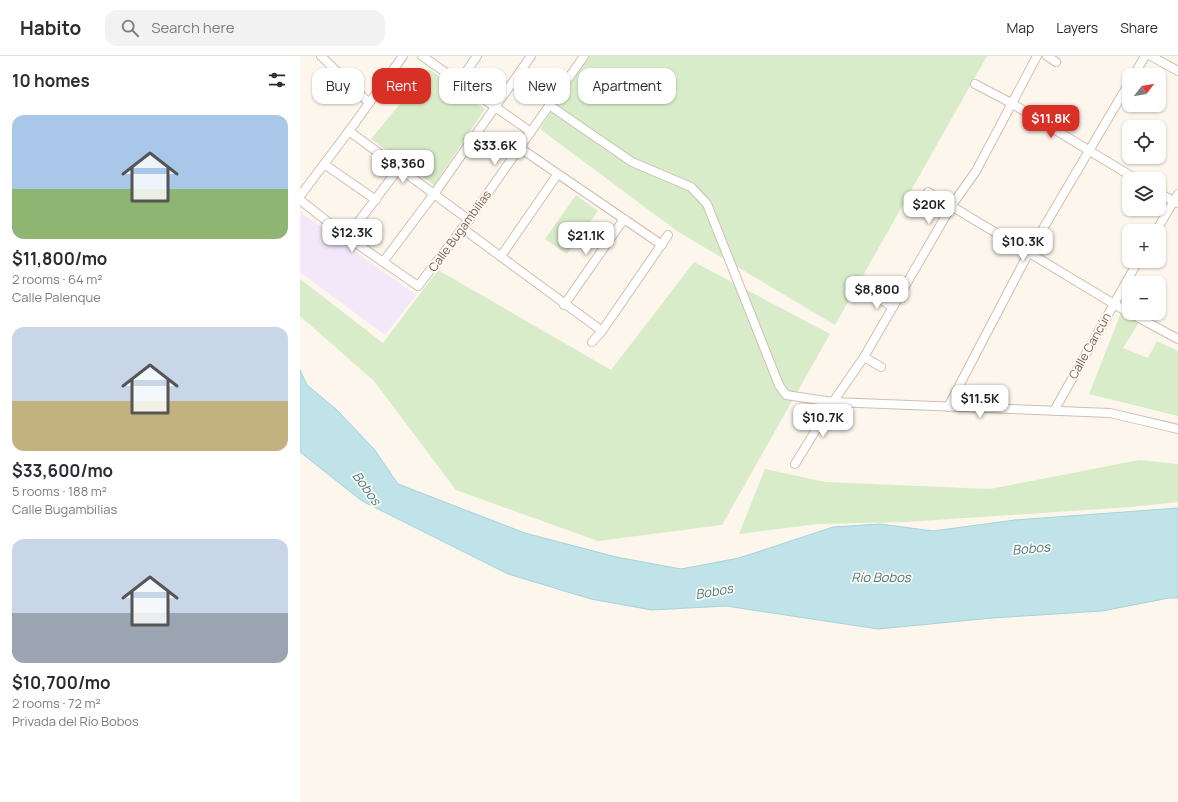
<!DOCTYPE html>
<meta charset="utf-8">
<style>
body{margin:0;font-family:Manrope,sans-serif;background:#f2f2f3;color:#2b2b33;height:100vh;display:flex;flex-direction:column;font-size:15px;white-space:nowrap}
*{box-sizing:border-box;margin:0}
p{font-size:13px;color:#7c7c81}
.icon{flex:none;width:22px;height:22px;fill:none;stroke:currentColor;stroke-width:2;stroke-linecap:round;stroke-linejoin:round}
.map{position:relative;flex:1;overflow:hidden}
.drawer{display:flex;flex-direction:column;background:#fff;width:300px}
.drawer>*{flex:none}
.hud{position:absolute;left:12px;top:12px;width:380px;height:36px;display:flex;gap:8px}
.needle{width:26px;rotate:59deg}
.fabs{position:absolute;left:822px;top:12px;display:grid;gap:8px}
.fabs a{display:grid;place-items:center;width:44px;height:44px;border-radius:8px;background:#fff;box-shadow:0 1px 3px #0004;font-size:20px}
.price{position:absolute;translate:-50% -34px;padding:0 9px;border-radius:8px;background:#fff;color:#222;font-size:13px;line-height:26px;filter:drop-shadow(0 1px 2px #0008)}
.price::after{content:'';position:absolute;left:50%;top:24px;width:12px;height:9px;margin-left:-6px;background:inherit;clip-path:polygon(0 0,100% 0,50% 100%)}
.price.active{background:#d93025;color:#fff}
ul{padding:0;list-style:none}
li{display:grid;align-content:center;gap:8px;height:212px;padding:0 12px}
li span{display:grid;place-items:center;height:124px;border-radius:12px;color:#555}
li>.icon{margin-inline-start:auto}
span .icon{width:72px;height:72px;fill:#fffc;stroke-width:1}
li b{font-size:17px}
h2{display:flex;justify-content:space-between;align-items:center;height:48px;padding:0 12px;font-size:17px}
.chip{padding:0 14px;border-radius:12px;background:#fff;box-shadow:0 1px 3px #0004;font-size:14px;line-height:36px}
.chip.active{background:#d93025;color:#fff}
header{display:flex;align-items:center;gap:24px;box-sizing:border-box;height:56px;padding:0 20px;background:#fff;border-bottom:1px solid #e1e1e2}
header strong{font-size:19px}
nav{display:flex;gap:22px;margin-inline-start:auto;font-size:14px}
.search{width:280px;height:36px;background:#f2f2f3;display:flex;align-items:center;gap:10px;box-sizing:border-box;padding:0 14px;border-radius:12px;color:#7c7c81;font-size:15px}
main{display:flex;flex:1;min-height:0}
.map>svg:first-child{display:block}
.education{fill:#f3e8fa}
.green{fill:#d8ecc9}
.water{fill:#bfe3e8;stroke:#a5d3da}
.lines{fill:none;stroke-linecap:round;stroke-linejoin:round}
.minor-casing{stroke:#d1beb0;stroke-width:10}
.minor{stroke:#fff;stroke-width:8}
.labels{text-anchor:middle;stroke-width:3.5;stroke-linejoin:round;paint-order:stroke}
.street-label{font-size:12px;fill:#7a5c4d;stroke:#fffaf3}
.water-label{font-size:13px;font-style:italic;fill:#437c86;stroke:#fffaf3}
</style>
<header>
<strong>Habito</strong>
<div class="search"><svg class="icon" aria-label="search" viewBox="0 0 24 24"><circle cx="10" cy="10" r="6"/><path d="M15 15l6 6"/></svg>Search here</div>
<nav><a>Map</a><a>Layers</a><a>Share</a></nav>
</header>
<main>
<section class="drawer">
<h2>10 homes<svg class="icon" aria-label="filters" viewBox="0 0 24 24"><path d="M4 7h16M4 17h16"/><circle cx="9" cy="7" r="2"/><circle cx="15" cy="17" r="2"/></svg></h2>
<ul>
<li><span style="background:linear-gradient(#a9c7e8 60%,#8fb573 0)"><svg class="icon" aria-label="home" viewBox="0 0 24 24"><path d="M3 11l9-7 9 7M6 9v11h12V9"/></svg></span><div><b>$11,800/mo</b><p>2 rooms · 64 m²</p><p>Calle Palenque</p></div></li>
<li><span style="background:linear-gradient(#c9d6e8 60%,#c2b280 0)"><svg class="icon" aria-label="home" viewBox="0 0 24 24"><path d="M3 11l9-7 9 7M6 9v11h12V9"/></svg></span><div><b>$33,600/mo</b><p>5 rooms · 188 m²</p><p>Calle Bugambilias</p></div></li>
<li><span style="background:linear-gradient(#c9d6e8 60%,#9aa5b1 0)"><svg class="icon" aria-label="home" viewBox="0 0 24 24"><path d="M3 11l9-7 9 7M6 9v11h12V9"/></svg></span><div><b>$10,700/mo</b><p>2 rooms · 72 m²</p><p>Privada del Río Bobos</p></div></li>
</ul>
</section>
<div class="map">
<svg width="878" height="746" viewBox="0 0 878 746">
<rect width="100%" height="100%" fill="#fdf6ec"/>
<polygon class="education" points="0,156 116,239 85,279 0,216"/>
<g class="green">
<polygon points="287,0 687,0 535,269 377,175 240,73"/>
<polygon points="129,13 185,53 134,129 71,83"/>
<polygon points="276,139 298,155 267,198 245,183"/>
<polygon points="394,206 530,278 422,469 298,485 156,434 74,325 0,260 0,223 83,287 138,214 311,314"/>
<polygon points="821,257 840,265 823,292 848,302 857,285 878,295 878,360 789,338"/>
<polygon points="839,404 878,408 878,446 831,451 605,466 518,468 439,478 465,413 525,426 690,433"/>
</g>
<polygon class="water" points="0,314 7,329 37,354 74,393 98,428 225,477 316,501 381,513 439,502 533,471 580,468 633,475 715,464 878,452 878,542 869,542 802,555 692,562 578,573 426,550 352,554 291,543 208,518 62,445 0,396"/>
<g class="lines">
<defs>
<g id="minor">
<polyline points="21,0 69,47"/>
<polyline points="122,0 231,76"/>
<polyline points="747,0 756,6"/>
<polyline points="851,0 878,15"/>
<polyline points="834,19 845,0"/>
<polyline points="159,26 177,0"/>
<polyline points="675,28 711,47 836,123"/>
<polyline points="249,49 332,106 391,131 407,148 479,329 486,339 533,346 810,357 878,373"/>
<polyline points="49,75 169,164"/>
<polyline points="220,92 362,189"/>
<polyline points="24,108 76,144"/>
<polyline points="628,136 829,257"/>
<polyline points="859,137 877,147"/>
<polyline points="0,140 49,75 103,0"/>
<polyline points="0,144 47,181 118,230 169,164 284,0"/>
<polyline points="162,172 302,275"/>
<polyline points="856,175 878,138"/>
<polyline points="47,181 99,112"/>
<polyline points="201,200 257,119"/>
<polyline points="83,206 134,138 231,0"/>
<polyline points="571,238 593,251"/>
<polyline points="264,249 324,163"/>
<polyline points="830,257 878,283"/>
<polyline points="292,286 302,275 368,179"/>
<polyline points="564,301 581,311"/>
<polyline points="648,351 728,198 829,27"/>
<polyline points="754,355 838,205"/>
<polyline points="495,408 533,346 564,301 652,149 676,115 737,0"/>
</g>
</defs>
<use href="#minor" class="minor-casing"/>
<use href="#minor" class="minor"/>
</g>
<g class="labels">
<g class="street-label">
<text transform="translate(160 175) rotate(-54)" y="4">Calle Bugambilias</text>
<text transform="translate(790 290) rotate(-61)" y="4">Calle Cancún</text>
</g>
<g class="water-label">
<text transform="translate(67 432) rotate(54)" y="5">Bobos</text>
<text transform="translate(731 492) rotate(-5)" y="5">Bobos</text>
<text x="581" y="526">Río Bobos</text>
<text transform="translate(414 535) rotate(-10)" y="5">Bobos</text>
</g>
</g>
</svg>
<div class="fabs">
<a><svg class="needle" viewBox="-14 -14 28 28"><path d="M0-13l5 13h-10z" fill="#e53935"/><path d="M0 13l5-13h-10z" fill="#7c7c81"/></svg></a>
<a><svg class="icon" aria-label="locate" viewBox="0 0 24 24"><circle cx="12" cy="12" r="6"/><path d="M12 2v4M12 18v4M2 12h4M18 12h4"/></svg></a>
<a><svg class="icon" aria-label="layers" viewBox="0 0 24 24"><path d="M12 4l9 5-9 5-9-5zM3 14l9 5 9-5"/></svg></a>
<a>+</a>
<a>−</a>
</div>
<b class="price active" style="left:751px;top:83px">$11.8K</b>
<b class="price" style="left:195px;top:110px">$33.6K</b>
<b class="price" style="left:103px;top:128px">$8,360</b>
<b class="price" style="left:629px;top:169px">$20K</b>
<b class="price" style="left:52px;top:197px">$12.3K</b>
<b class="price" style="left:286px;top:200px">$21.1K</b>
<b class="price" style="left:723px;top:206px">$10.3K</b>
<b class="price" style="left:577px;top:254px">$8,800</b>
<b class="price" style="left:680px;top:363px">$11.5K</b>
<b class="price" style="left:523px;top:382px">$10.7K</b>
<div class="hud">
<a class="chip">Buy</a>
<a class="chip active">Rent</a>
<a class="chip">Filters</a>
<a class="chip">New</a>
<a class="chip">Apartment</a>
</div>
</div>
</main>
